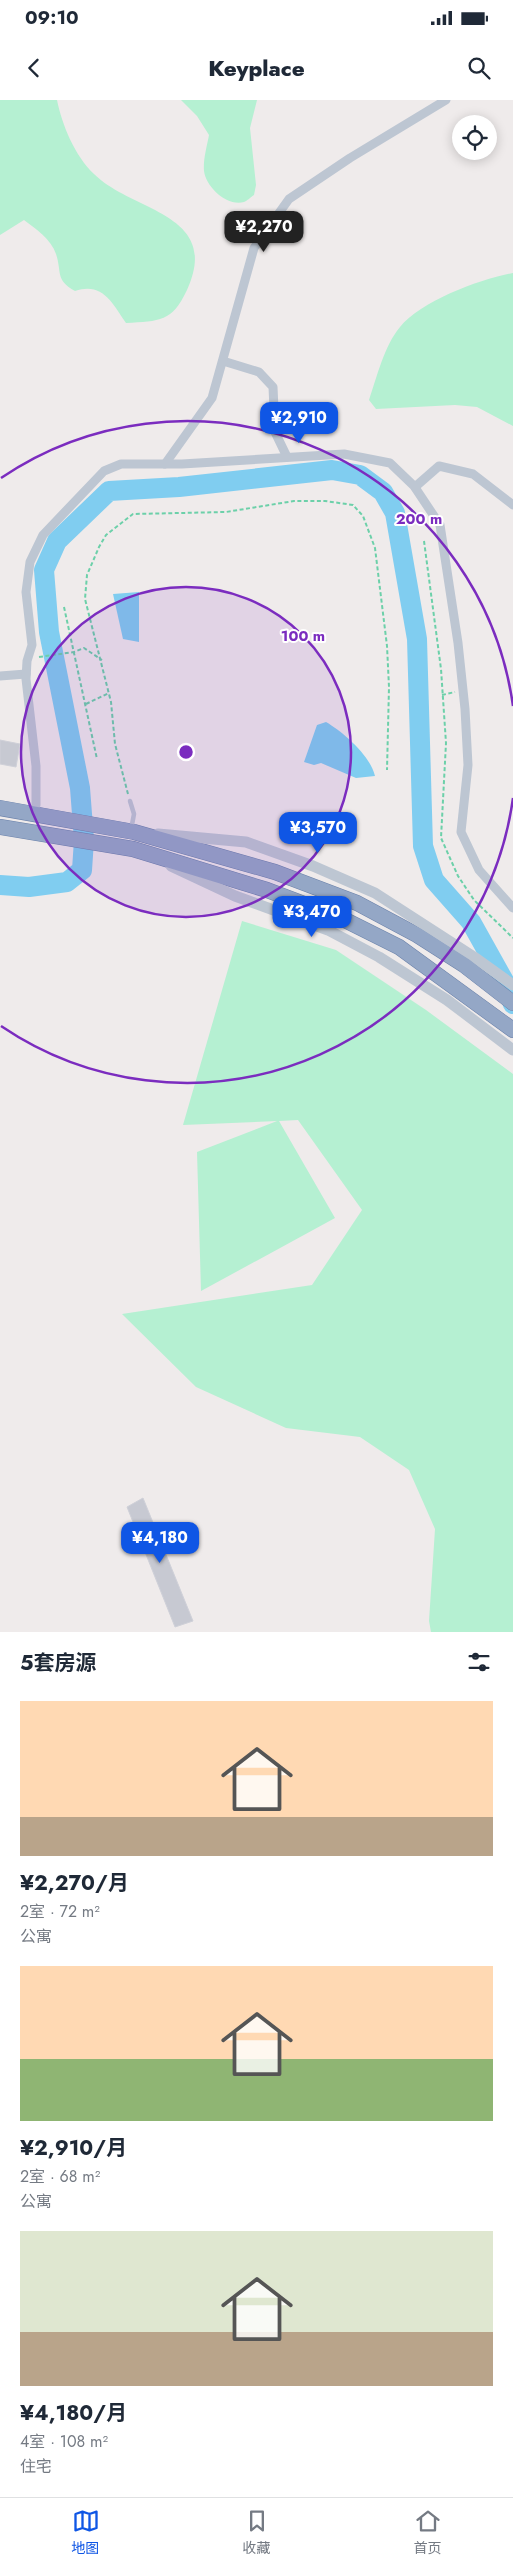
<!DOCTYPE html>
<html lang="zh">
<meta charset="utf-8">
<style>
body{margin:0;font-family:Jost,"Noto Sans SC",sans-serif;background:#f2f2f3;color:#1f2937;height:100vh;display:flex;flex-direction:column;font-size:19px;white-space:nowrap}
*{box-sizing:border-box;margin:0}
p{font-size:16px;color:#747a83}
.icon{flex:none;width:28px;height:28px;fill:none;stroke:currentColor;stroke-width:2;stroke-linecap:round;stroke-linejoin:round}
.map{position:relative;height:1532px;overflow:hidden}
.panel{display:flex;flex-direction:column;background:#fff;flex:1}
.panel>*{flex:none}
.tools{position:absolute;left:452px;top:15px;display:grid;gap:10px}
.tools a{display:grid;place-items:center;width:45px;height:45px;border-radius:50%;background:#fff;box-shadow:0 2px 12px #0003;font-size:25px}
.price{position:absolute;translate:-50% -42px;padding:0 11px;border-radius:10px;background:#0f56e5;color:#fff;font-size:16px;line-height:32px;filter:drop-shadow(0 1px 2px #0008)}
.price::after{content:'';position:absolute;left:50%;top:30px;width:15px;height:11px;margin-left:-8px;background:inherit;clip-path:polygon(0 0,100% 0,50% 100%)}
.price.active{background:#222;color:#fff}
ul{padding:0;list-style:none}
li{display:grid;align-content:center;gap:10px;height:265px;padding:0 20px}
li span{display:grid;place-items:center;height:155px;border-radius:0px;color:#555}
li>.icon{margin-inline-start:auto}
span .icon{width:90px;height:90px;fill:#fffc;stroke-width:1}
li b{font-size:21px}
h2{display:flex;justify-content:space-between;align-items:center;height:60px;padding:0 20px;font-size:21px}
.status{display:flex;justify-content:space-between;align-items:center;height:35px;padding:0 25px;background:#fff;direction:ltr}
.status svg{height:14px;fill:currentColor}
header{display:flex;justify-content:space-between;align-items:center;height:65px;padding:0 20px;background:#fff;font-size:22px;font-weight:800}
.menu{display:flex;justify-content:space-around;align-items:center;height:70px;border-top:1px solid #e0e1e3;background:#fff;font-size:14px;color:#747a83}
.menu a{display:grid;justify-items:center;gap:2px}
.menu .active{color:#0f56e5}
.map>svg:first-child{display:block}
.green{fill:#b5f0d2}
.water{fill:#80cdf0}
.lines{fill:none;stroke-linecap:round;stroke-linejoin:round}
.river{stroke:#80cdf0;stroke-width:20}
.building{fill:#c7c9d2;stroke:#cfd0d8}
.trunk-casing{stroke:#6b82aa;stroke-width:16}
.path{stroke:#6cd0a9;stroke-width:2;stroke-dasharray:4 2.5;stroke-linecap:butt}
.service{stroke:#bdc6d2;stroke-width:4.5}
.minor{stroke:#bdc6d2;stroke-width:9}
.tertiary{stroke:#bdc6d2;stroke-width:11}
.trunk{stroke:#94a7c6;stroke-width:15}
.ring{fill:none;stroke:#7b2cbf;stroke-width:2.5}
.centre{fill:#7b2cbf;stroke:#fff;stroke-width:2.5}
.ring-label{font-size:15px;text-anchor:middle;font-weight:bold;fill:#7b2cbf;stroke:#fff;stroke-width:4;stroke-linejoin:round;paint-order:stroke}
</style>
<div class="status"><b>09:10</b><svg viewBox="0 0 49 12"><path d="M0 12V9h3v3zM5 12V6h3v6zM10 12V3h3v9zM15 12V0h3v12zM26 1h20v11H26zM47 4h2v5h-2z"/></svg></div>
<header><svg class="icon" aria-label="back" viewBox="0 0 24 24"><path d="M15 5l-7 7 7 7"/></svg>Keyplace<svg class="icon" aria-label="search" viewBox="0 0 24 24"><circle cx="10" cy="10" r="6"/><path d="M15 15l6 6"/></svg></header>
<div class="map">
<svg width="513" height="1532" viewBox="0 0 513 1532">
<rect width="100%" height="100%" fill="#efebeb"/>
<g class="green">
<path d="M 0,0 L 57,0 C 62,25 75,56 94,74 C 132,112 222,113 187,190 C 172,222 160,221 126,223 C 112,203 103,182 75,191 C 55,180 62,172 56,154 C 51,139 36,129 24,120 L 0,135 Z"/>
<path d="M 181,0 L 257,0 L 250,28 L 256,85 L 254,95 C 251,97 247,101 244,102 C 227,107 206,87 204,71 C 203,59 207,46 209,35 L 197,16 Z"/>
<path d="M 513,173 L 513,326 L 477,307 L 455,305 L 376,309 L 369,300 C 377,277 384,246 400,227 C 421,201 480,179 513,173 Z"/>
<polygon points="242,821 336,850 426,910 513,974 513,1532 431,1532 429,1521 435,1429 409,1370 360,1337 286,1328 196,1287 122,1214 312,1185 362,1110 298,1020 279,1021 335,1118 201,1191 197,1052 277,1021 183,1025"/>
</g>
<g class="water">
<polygon points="139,492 139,542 123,539 113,494"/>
<path d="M 326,622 C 343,632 370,655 375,676 L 356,678 L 321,663 L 314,665 L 304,662 L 317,625 Z"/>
</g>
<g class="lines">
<polyline class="river" points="0,785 29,787 67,782 82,770 84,740 80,688 49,532 44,470 57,441 109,391 179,387 332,370 360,375 383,392 395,413 417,539 423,746 434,780 471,822 504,881 513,904"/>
</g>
<g class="building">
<polygon points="0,640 20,644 16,667 0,664"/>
<polygon points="143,1398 193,1521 175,1527 127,1407"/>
</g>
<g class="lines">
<defs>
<g id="trunk">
<polyline points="0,708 134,732 275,772 357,803 417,835 464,865 513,903"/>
<polyline points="0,727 133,749 267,790 341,818 399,847 513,930"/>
</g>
</defs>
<use href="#trunk" class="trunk-casing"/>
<g class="path">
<polyline points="424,441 441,569 446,643 441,738 458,776 474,800 513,838"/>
<polyline points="64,507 97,659"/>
<polyline points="39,557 74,552 84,548 102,560"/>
<polyline points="442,595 455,592"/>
<polyline points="86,604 109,593"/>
<polyline points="128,694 115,644 111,602 85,499 87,475 99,447 106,435 133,414 226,412 294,401 325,401 353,405 363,416 375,448 387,546 389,587 387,670"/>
</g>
<polyline class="service" points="130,701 134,714 131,730"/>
<g class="minor">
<polyline points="223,261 259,272 273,287 275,332 287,357"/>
<polyline points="165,364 212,298 254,148 289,99 350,58 446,0"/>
<polyline points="415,387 439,366 473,374 513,405"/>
<polyline points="0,576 26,574"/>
<polyline points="33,713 36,705 36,666 26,579 27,561 32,545 26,492 30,462 43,435 104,371 121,364 182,364 344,354 390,363 414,386 440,425 458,543 465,609 468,665 461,732 479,770 513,808"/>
</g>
<g class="tertiary">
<polyline points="158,734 246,742 313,766 375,793 474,857 513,885"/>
<polyline points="171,766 235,796 328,830 379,857 447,900 513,950"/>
</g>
<use href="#trunk" class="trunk"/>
</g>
<circle cx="186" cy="652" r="165" fill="#7b2cbf" fill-opacity=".12"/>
<g class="ring">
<circle cx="186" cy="652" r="165"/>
<path d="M513 698A330 330 0 0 1 1 926M1 378A330 330 0 0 1 513 606"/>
</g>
<circle cx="186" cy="652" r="8" class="centre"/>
<g class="ring-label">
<text x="419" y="424">200 m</text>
<text x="303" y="541">100 m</text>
</g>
</svg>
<div class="tools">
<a><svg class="icon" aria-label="locate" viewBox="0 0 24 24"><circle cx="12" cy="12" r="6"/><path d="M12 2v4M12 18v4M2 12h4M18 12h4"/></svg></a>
</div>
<b class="price active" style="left:264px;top:153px">¥2,270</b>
<b class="price" style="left:299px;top:344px">¥2,910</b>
<b class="price" style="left:318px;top:754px">¥3,570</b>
<b class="price" style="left:312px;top:838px">¥3,470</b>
<b class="price" style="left:160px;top:1464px">¥4,180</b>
</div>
<section class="panel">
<h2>5套房源<svg class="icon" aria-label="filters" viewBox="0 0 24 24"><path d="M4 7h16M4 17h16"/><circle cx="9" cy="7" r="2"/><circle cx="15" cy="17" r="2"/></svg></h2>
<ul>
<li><span style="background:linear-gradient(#ffd9b3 75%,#b9a48a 0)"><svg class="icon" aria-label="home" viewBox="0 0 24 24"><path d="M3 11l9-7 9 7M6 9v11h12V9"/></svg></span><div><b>¥2,270/月</b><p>2室 · 72 m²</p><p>公寓</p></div></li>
<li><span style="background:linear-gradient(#ffd9b3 60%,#8fb573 0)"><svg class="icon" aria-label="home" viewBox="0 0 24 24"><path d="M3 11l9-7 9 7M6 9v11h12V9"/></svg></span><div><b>¥2,910/月</b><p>2室 · 68 m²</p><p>公寓</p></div></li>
<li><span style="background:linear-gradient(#dfe7d0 65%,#b9a48a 0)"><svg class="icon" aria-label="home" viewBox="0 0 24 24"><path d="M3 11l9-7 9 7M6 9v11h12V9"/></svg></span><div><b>¥4,180/月</b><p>4室 · 108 m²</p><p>住宅</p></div></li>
</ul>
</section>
<nav class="menu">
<a class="active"><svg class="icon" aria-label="map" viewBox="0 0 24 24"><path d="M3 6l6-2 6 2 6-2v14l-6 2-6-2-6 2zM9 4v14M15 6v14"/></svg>地图</a>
<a><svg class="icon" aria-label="saved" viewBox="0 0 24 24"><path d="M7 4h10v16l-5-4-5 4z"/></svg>收藏</a>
<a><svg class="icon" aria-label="home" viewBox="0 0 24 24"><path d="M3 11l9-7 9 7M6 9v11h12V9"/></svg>首页</a>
</nav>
